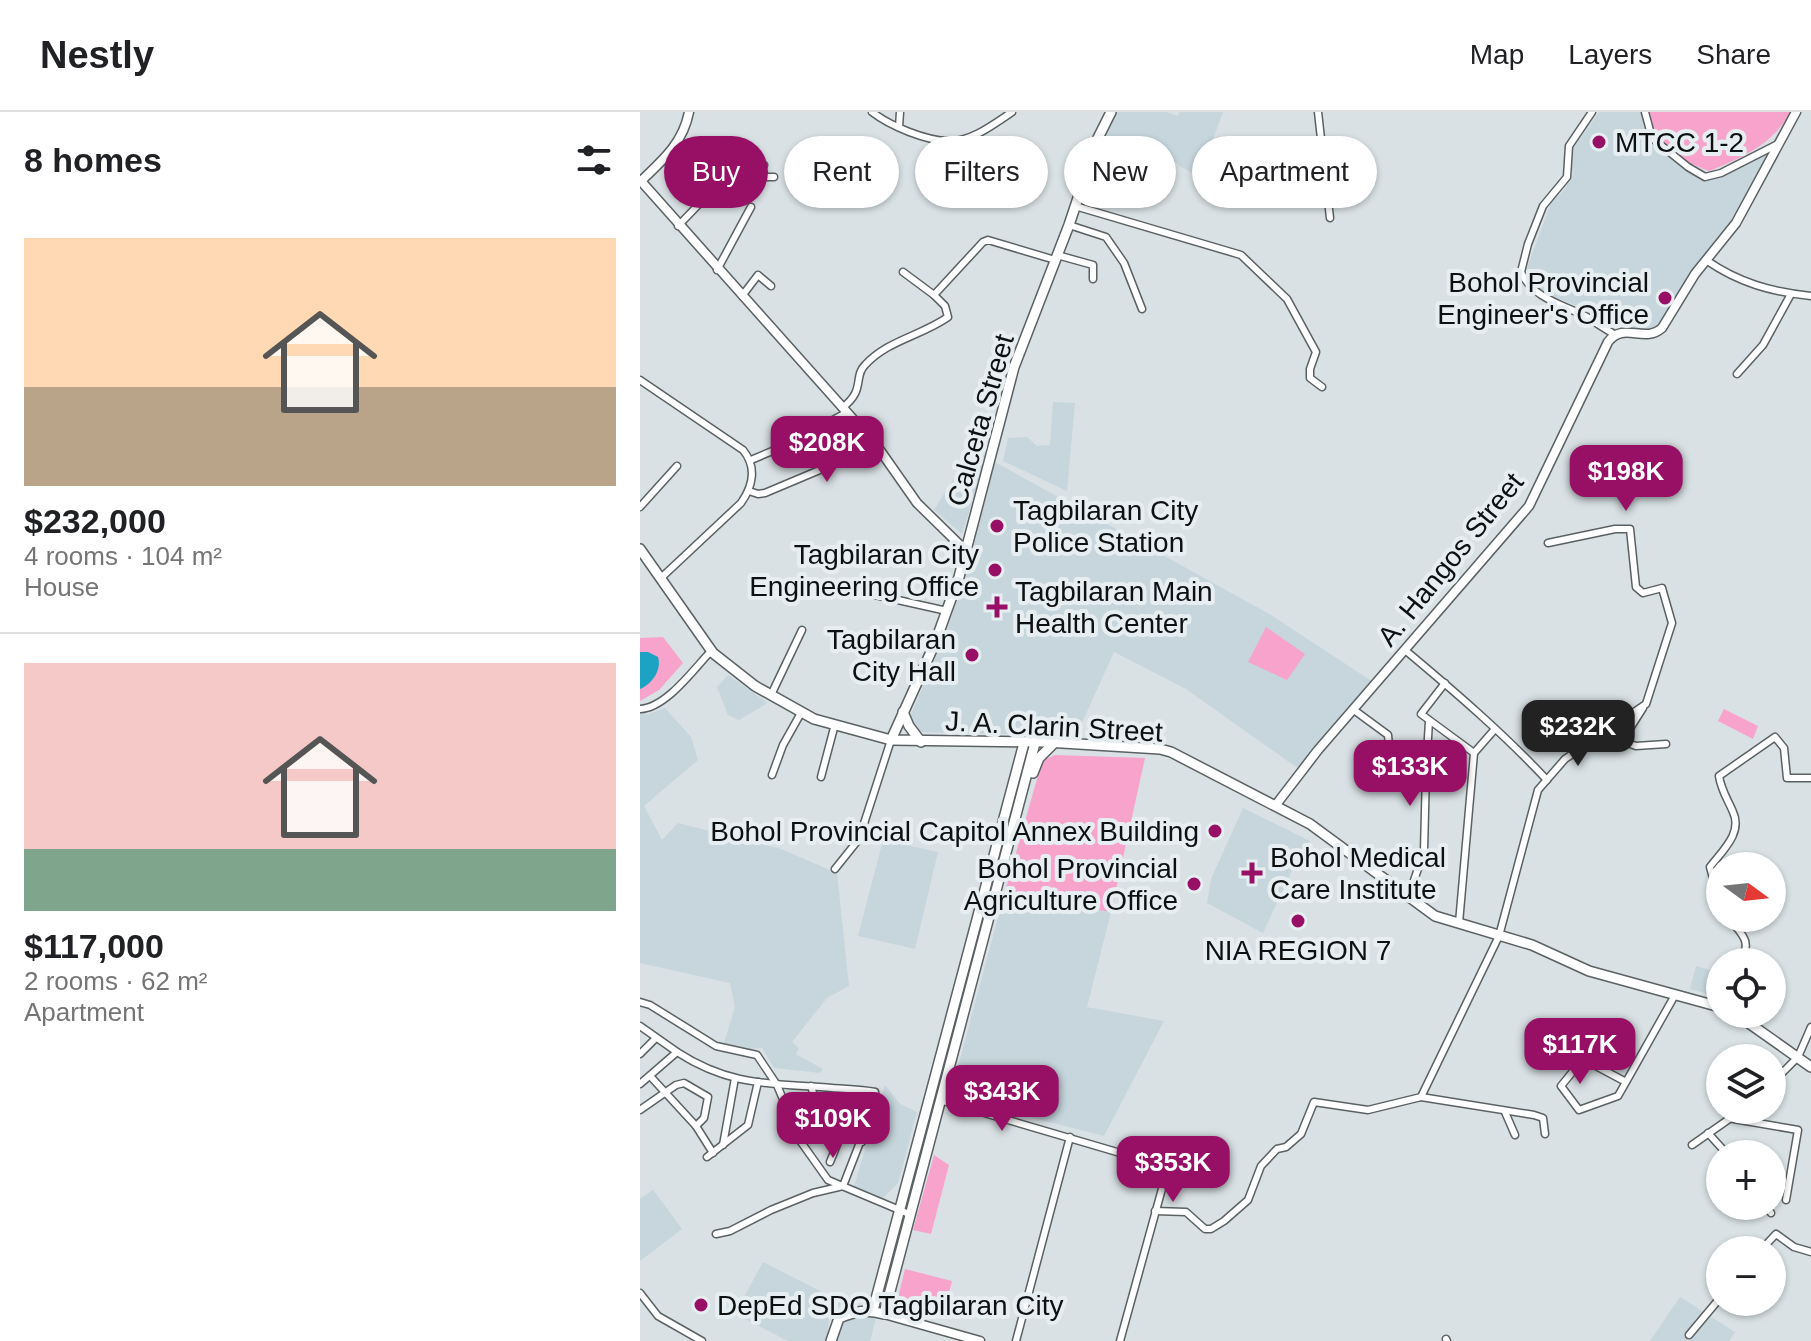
<!DOCTYPE html>
<meta charset="utf-8">
<style>
body{margin:0;font-family:Helvetica,sans-serif;background:#f2f2f2;color:#202124;height:100vh;display:flex;flex-direction:column;font-size:30px;white-space:nowrap}
*{box-sizing:border-box;margin:0}
p{font-size:26px;color:#757577}
.icon{flex:none;width:44px;height:44px;fill:none;stroke:currentColor;stroke-width:2;stroke-linecap:round;stroke-linejoin:round}
.map{position:relative;flex:1;overflow:hidden}
.details{display:flex;flex-direction:column;background:#fff;width:640px}
.details>*{flex:none}
.banner{position:absolute;left:24px;top:24px;width:760px;height:72px;display:flex;gap:16px}
.needle{width:52px;rotate:105deg}
.tools{position:absolute;left:1066px;top:740px;display:grid;gap:16px}
.tools a{display:grid;place-items:center;width:80px;height:80px;border-radius:50%;background:#fff;box-shadow:0 2px 6px #0004;font-size:40px}
.price{position:absolute;translate:-50% -68px;padding:0 18px;border-radius:16px;background:#971066;color:#fff;font-size:26px;line-height:52px;filter:drop-shadow(0 2px 4px #0008)}
.price::after{content:'';position:absolute;left:50%;top:48px;width:24px;height:18px;margin-left:-12px;background:inherit;clip-path:polygon(0 0,100% 0,50% 100%)}
.price.current{background:#222;color:#fff}
ul{padding:0;list-style:none}
li{display:grid;align-content:center;gap:16px;height:424px;padding:0 24px}
li+li{border-top:2px solid #e0e0e0}
li span{display:grid;place-items:center;height:248px;border-radius:0px;color:#555}
li>.icon{margin-inline-start:auto}
span .icon{width:144px;height:144px;fill:#fffc;stroke-width:1}
li b{font-size:34px}
h2{display:flex;justify-content:space-between;align-items:center;height:96px;padding:0 24px;font-size:34px}
.tag{padding:0 28px;border-radius:36px;background:#fff;box-shadow:0 2px 6px #0004;font-size:28px;line-height:72px}
.tag.current{background:#971066;color:#fff}
header{display:flex;align-items:center;gap:48px;box-sizing:border-box;height:112px;padding:0 40px;background:#fff;border-bottom:2px solid #e0e0e0}
header strong{font-size:38px}
nav{display:flex;gap:44px;margin-inline-start:auto;font-size:28px}
main{display:flex;flex:1;min-height:0}
.map>svg:first-child{display:block}
.built{fill:#c6d6dc}
.green{fill:#f7a3cc}
.water{fill:#1ca3c4}
.lines{fill:none;stroke-linecap:round;stroke-linejoin:round}
.minor-casing{stroke:#5b6163;stroke-width:9}
.tertiary-casing{stroke:#5b6163;stroke-width:11}
.secondary-casing{stroke:#5b6163;stroke-width:12}
.minor{stroke:#fff;stroke-width:6}
.tertiary{stroke:#fff;stroke-width:8}
.secondary{stroke:#fff;stroke-width:9}
.poi-dot{fill:#971066;stroke:#e7eef1;stroke-width:3}
.labels{text-anchor:middle;stroke-width:8;stroke-linejoin:round;paint-order:stroke}
.poi-label{font-size:28px;fill:#0e1112;stroke:#e7eef1;text-anchor:start}
.street-label{font-size:28px;fill:#0e1112;stroke:#e7eef1}
</style>
<header>
<strong>Nestly</strong>
<nav><a>Map</a><a>Layers</a><a>Share</a></nav>
</header>
<main>
<section class="details">
<h2>8 homes<svg class="icon" aria-label="filters" viewBox="0 0 24 24"><path d="M4 7h16M4 17h16"/><circle cx="9" cy="7" r="2"/><circle cx="15" cy="17" r="2"/></svg></h2>
<ul>
<li><span style="background:linear-gradient(#ffd9b3 60%,#b9a48a 0)"><svg class="icon" aria-label="home" viewBox="0 0 24 24"><path d="M3 11l9-7 9 7M6 9v11h12V9"/></svg></span><div><b>$232,000</b><p>4 rooms · 104 m²</p><p>House</p></div></li>
<li><span style="background:linear-gradient(#f6c9c9 75%,#7fa58c 0)"><svg class="icon" aria-label="home" viewBox="0 0 24 24"><path d="M3 11l9-7 9 7M6 9v11h12V9"/></svg></span><div><b>$117,000</b><p>2 rooms · 62 m²</p><p>Apartment</p></div></li>
</ul>
</section>
<div class="map">
<svg width="1171" height="1229" viewBox="0 0 1171 1229">
<rect width="100%" height="100%" fill="#d9e1e4"/>
<g class="built">
<polygon points="475,0 526,0 538,4 540,0 583,0 559,65 540,54 518,35 499,28 464,26"/>
<polygon points="959,0 1002,0 1007,28 1060,68 1076,67 1130,40 1092,115 1021,214 1008,223 910,183 884,164 911,91 925,77 933,62 929,42"/>
<polygon points="413,290 435,291 427,379 363,349 368,326 387,325 397,334 410,333"/>
<polygon points="336,339 346,345 322,422 294,398 314,366"/>
<polygon points="355,350 631,503 733,570 659,657 546,577 474,540 436,624 277,620 269,607 303,528 322,473"/>
<polygon points="88,563 128,591 99,608 88,603 77,575"/>
<polygon points="0,592 4,592 6,603 25,596 51,625 58,648 4,694 22,728 38,711 141,737 197,761 209,874 187,886 152,930 159,936 156,942 183,957 180,961 134,956 122,936 96,938 83,934 95,895 90,871 0,851"/>
<polygon points="603,696 670,729 653,756 623,821 567,791 571,767"/>
<polygon points="243,728 298,740 275,837 218,824"/>
<polygon points="364,783 471,800 447,895 524,909 464,1024 315,986 312,977"/>
<polygon points="1056,854 1080,861 1080,874 1075,884 1050,877"/>
<polygon points="245,973 260,992 277,1000 258,1071 243,1086 214,1074"/>
<polygon points="13,1078 42,1117 0,1149 0,1087"/>
<polygon points="123,1150 202,1190 189,1207 187,1229 148,1229 95,1202"/>
<polygon points="1040,1185 1095,1220 1089,1229 1010,1229"/>
<polygon points="222,1203 236,1206 230,1229 196,1229 203,1210 212,1204"/>
</g>
<g class="green">
<path d="M 1010,0 L 1150,0 C 1134,32 1101,46 1069,59 C 1041,49 1013,31 1010,0 Z"/>
<polygon points="626,515 665,542 647,568 608,550"/>
<polygon points="23,525 43,551 19,578 0,589 0,526"/>
<polygon points="1084,597 1118,614 1113,627 1078,609"/>
<polygon points="415,643 505,646 471,800 364,783 401,653 404,648"/>
<polygon points="294,1043 309,1053 291,1122 273,1118"/>
<polygon points="265,1157 312,1169 302,1207 256,1194"/>
</g>
<path class="water" d="M 0,540 L 8,540 L 18,545 C 22,558 12,572 0,577 Z"/>
<g class="lines">
<defs>
<g id="minor">
<path d="M 232,0 C 250,14 286,29 309,29 C 331,30 354,12 372,0"/>
<polyline points="678,0 690,106"/>
<path d="M 952,0 L 929,34 L 927,65 L 903,94 L 888,132 L 881,160 C 892,186 924,193 947,205 C 956,211 965,217 974,222"/>
<polyline points="1005,0 1012,26 1048,55 1065,65 1081,61 1138,32"/>
<polyline points="259,15 260,0"/>
<polyline points="105,64 112,57 124,53"/>
<polyline points="435,94 601,143 647,187 676,240 670,257 670,266 682,275"/>
<polyline points="429,113 466,125 484,151 502,197"/>
<polyline points="38,114 85,65 134,65"/>
<polyline points="417,143 453,153 453,167"/>
<path d="M 1066,148 C 1099,171 1132,180 1171,184"/>
<polyline points="77,158 111,95"/>
<polyline points="263,160 294,183"/>
<polyline points="102,184 118,163 131,174"/>
<polyline points="1097,262 1123,233 1151,182"/>
<path d="M 0,268 L 103,338 C 117,355 113,374 101,391 L 22,465"/>
<path d="M 202,296 C 226,278 213,265 225,253 C 248,228 281,224 308,205 L 305,194 L 294,183 L 343,130 L 348,128 L 415,148"/>
<polyline points="111,348 149,332 206,301"/>
<polyline points="109,379 118,382 125,381 201,349 201,345 182,314"/>
<polyline points="0,395 37,354"/>
<polyline points="213,478 307,499"/>
<path d="M 765,538 C 814,579 863,621 907,668"/>
<polyline points="805,571 781,602 834,641"/>
<polyline points="131,583 162,518"/>
<polyline points="1003,596 982,629 996,634 1026,632"/>
<path d="M 0,597 C 26,596 54,557 71,539"/>
<polyline points="714,598 748,623 751,657 786,659 784,739 768,786"/>
<polyline points="786,659 789,609"/>
<polyline points="132,663 143,633 161,601"/>
<polyline points="181,665 195,612"/>
<polyline points="195,757 219,727 251,628"/>
<path d="M 1080,792 L 1070,755 C 1082,739 1103,721 1093,700 C 1088,688 1081,678 1079,664 L 1135,625 L 1144,636 L 1147,666 L 1171,666"/>
<path d="M 1089,806 C 1102,823 1113,829 1100,850"/>
<polyline points="819,811 834,641 855,617"/>
<polyline points="0,890 10,893 76,934 117,943 137,973 161,1030 188,1068 269,1102"/>
<polyline points="0,914 37,940"/>
<polyline points="0,942 16,926"/>
<polyline points="11,965 56,1014 73,1041"/>
<polyline points="986,970 943,947 921,974 939,998 978,984 986,970 1035,883"/>
<polyline points="1132,971 1158,945 1171,915"/>
<path d="M 0,972 L 37,940 C 91,975 131,971 192,976 C 206,977 222,977 235,980 L 236,989 L 203,1074 L 173,1081 L 131,1098 L 90,1119 L 76,1122"/>
<path d="M 171,974 C 184,1017 179,1015 222,1030"/>
<polyline points="781,985 894,1003 903,1006 905,1022"/>
<polyline points="300,988 528,1055 480,1229"/>
<polyline points="0,998 36,973 44,971 68,985 64,1006 56,1014"/>
<polyline points="865,1000 875,1023"/>
<polyline points="1088,1006 1158,1018 1146,1088"/>
<polyline points="1068,1021 1087,1042"/>
<polyline points="83,1033 95,966"/>
<polyline points="1052,1033 1102,998"/>
<polyline points="67,1045 108,1013 118,970"/>
<polyline points="190,1050 201,1023"/>
<polyline points="1126,1094 1131,1101"/>
<polyline points="515,1099 546,1100 565,1117 571,1117 584,1109 608,1088 621,1054 637,1037 646,1035 661,1022 674,990 728,998 781,985 859,824 898,678 925,647 1006,592 1032,511 1022,476 1003,481 996,475 990,417 975,417 908,431"/>
<polyline points="1121,1138 1136,1122 1154,1135 1171,1140"/>
<polyline points="0,1181 18,1204 62,1229"/>
<polyline points="1049,1223 1080,1186"/>
<polyline points="806,1227 807,1229"/>
<polyline points="376,1229 430,1025"/>
</g>
<g id="tertiary">
<polyline points="0,68 237,334 277,391 326,439"/>
<path d="M 1,69 C 23,48 43,31 49,0"/>
<path d="M 635,694 L 678,638 L 889,394 L 968,230 C 984,209 1004,232 1022,216 L 1055,162 L 1096,111 L 1156,0"/>
<polyline points="244,1202 340,1229"/>
</g>
<g id="secondary">
<polyline points="0,437 73,541 115,574 174,607 251,628 406,630 520,637 531,640 670,712 795,804 892,833 949,859 1080,895"/>
<polyline points="263,600 269,614 281,630"/>
<polyline points="251,628 295,531 319,465 374,255 429,113 458,26 471,0"/>
<polyline points="393,661 399,646 414,631"/>
<polyline points="1096,902 1171,955"/>
<polyline points="233,1198 384,631"/>
<path d="M 191,1229 L 199,1206 C 216,1199 227,1197 244,1202 L 395,631"/>
</g>
</defs>
<use href="#minor" class="minor-casing"/>
<use href="#tertiary" class="tertiary-casing"/>
<use href="#secondary" class="secondary-casing"/>
<use href="#minor" class="minor"/>
<use href="#tertiary" class="tertiary"/>
<use href="#secondary" class="secondary"/>
</g>
<g class="poi-dot">
<circle cx="959" cy="30" r="8"/>
<circle cx="1025" cy="186" r="8"/>
<circle cx="357" cy="414" r="8"/>
<circle cx="355" cy="458" r="8"/>
<path d="M353 483h8v8h8v8h-8v8h-8v-8h-8v-8h8z"/>
<circle cx="332" cy="543" r="8"/>
<circle cx="575" cy="719" r="8"/>
<path d="M608 749h8v8h8v8h-8v8h-8v-8h-8v-8h8z"/>
<circle cx="554" cy="772" r="8"/>
<circle cx="658" cy="809" r="8"/>
<circle cx="61" cy="1193" r="8"/>
</g>
<g class="labels">
<g class="poi-label">
<text x="975" y="40">MTCC 1-2</text>
<text x="1009" y="180" text-anchor="end">Bohol Provincial<tspan x="1009" dy="32">Engineer's Office</tspan></text>
<text x="373" y="408">Tagbilaran City<tspan x="373" dy="32">Police Station</tspan></text>
<text x="339" y="452" text-anchor="end">Tagbilaran City<tspan x="339" dy="32">Engineering Office</tspan></text>
<text x="375" y="489">Tagbilaran Main<tspan x="375" dy="32">Health Center</tspan></text>
<text x="316" y="537" text-anchor="end">Tagbilaran<tspan x="316" dy="32">City Hall</tspan></text>
<text x="559" y="729" text-anchor="end">Bohol Provincial Capitol Annex Building</text>
<text x="630" y="755">Bohol Medical<tspan x="630" dy="32">Care Institute</tspan></text>
<text x="538" y="766" text-anchor="end">Bohol Provincial<tspan x="538" dy="32">Agriculture Office</tspan></text>
<text x="658" y="848" text-anchor="middle">NIA REGION 7</text>
<text x="77" y="1203">DepEd SDO Tagbilaran City</text>
</g>
<g class="street-label">
<text transform="translate(340 308) rotate(-74)" y="10">Calceta Street</text>
<text transform="translate(810 447) rotate(-51)" y="10">A. Hangos Street</text>
<text transform="translate(414 614) rotate(3)" y="10">J. A. Clarin Street</text>
</g>
</g>
</svg>
<div class="tools">
<a><svg class="needle" viewBox="-14 -14 28 28"><path d="M0-13l5 13h-10z" fill="#e53935"/><path d="M0 13l5-13h-10z" fill="#757577"/></svg></a>
<a><svg class="icon" aria-label="locate" viewBox="0 0 24 24"><circle cx="12" cy="12" r="6"/><path d="M12 2v4M12 18v4M2 12h4M18 12h4"/></svg></a>
<a><svg class="icon" aria-label="layers" viewBox="0 0 24 24"><path d="M12 4l9 5-9 5-9-5zM3 14l9 5 9-5"/></svg></a>
<a>+</a>
<a>−</a>
</div>
<b class="price" style="left:187px;top:372px">$208K</b>
<b class="price" style="left:986px;top:401px">$198K</b>
<b class="price current" style="left:938px;top:656px">$232K</b>
<b class="price" style="left:770px;top:696px">$133K</b>
<b class="price" style="left:940px;top:974px">$117K</b>
<b class="price" style="left:362px;top:1021px">$343K</b>
<b class="price" style="left:193px;top:1048px">$109K</b>
<b class="price" style="left:533px;top:1092px">$353K</b>
<div class="banner">
<a class="tag current">Buy</a>
<a class="tag">Rent</a>
<a class="tag">Filters</a>
<a class="tag">New</a>
<a class="tag">Apartment</a>
</div>
</div>
</main>
